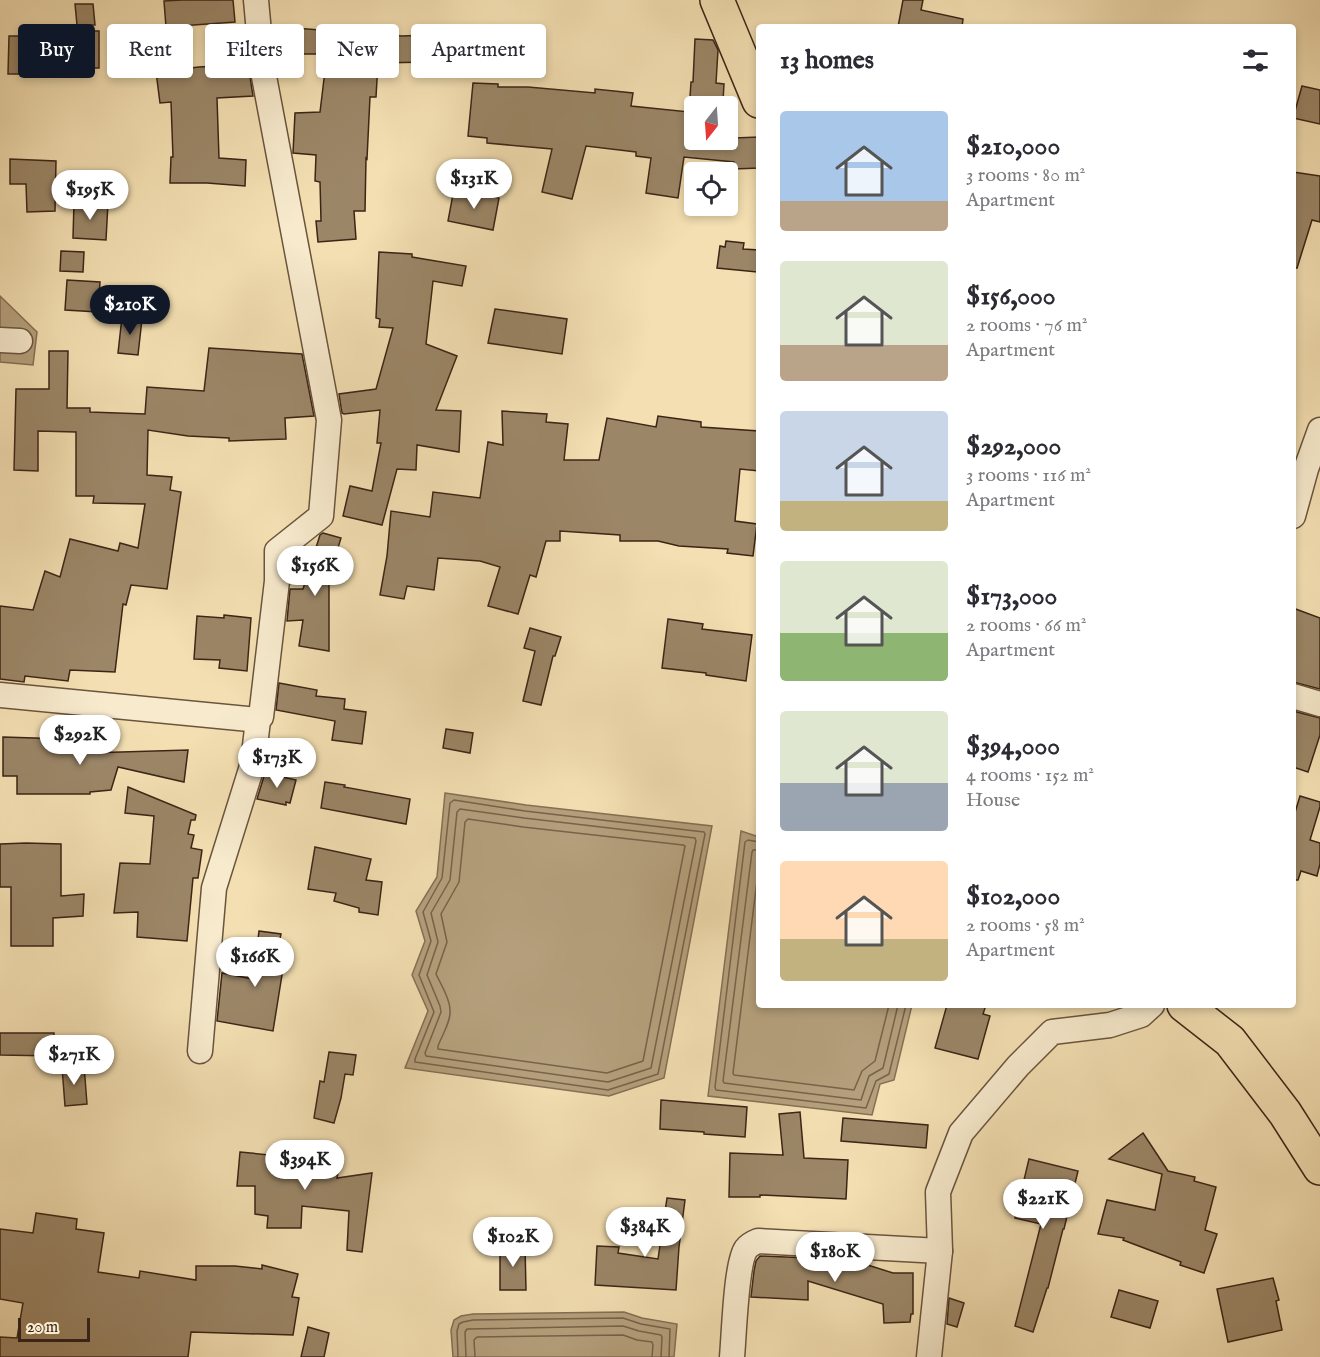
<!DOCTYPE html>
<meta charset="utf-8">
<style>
body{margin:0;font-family:"IM FELL English",serif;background:#f7f7f7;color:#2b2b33;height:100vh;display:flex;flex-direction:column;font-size:22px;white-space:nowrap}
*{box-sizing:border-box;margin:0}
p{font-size:20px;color:#7c7c81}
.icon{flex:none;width:33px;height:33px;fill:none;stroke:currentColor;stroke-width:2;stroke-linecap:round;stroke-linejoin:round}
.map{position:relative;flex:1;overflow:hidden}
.side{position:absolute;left:756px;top:24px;width:540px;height:984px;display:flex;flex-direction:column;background:#fff;border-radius:6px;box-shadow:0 3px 9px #0003}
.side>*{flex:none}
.hud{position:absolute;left:18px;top:24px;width:570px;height:54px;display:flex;gap:12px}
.needle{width:39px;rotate:197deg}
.buttons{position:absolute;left:684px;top:96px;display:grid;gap:12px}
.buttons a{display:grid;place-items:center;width:54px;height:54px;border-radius:6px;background:#fff;box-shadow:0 3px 9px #0003;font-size:30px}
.scale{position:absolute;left:18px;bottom:15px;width:72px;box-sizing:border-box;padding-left:6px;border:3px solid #3c2516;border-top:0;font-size:16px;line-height:21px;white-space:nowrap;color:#3c2516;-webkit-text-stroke:4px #f7eacd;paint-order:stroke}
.price{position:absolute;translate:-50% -51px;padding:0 14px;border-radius:21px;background:#fff;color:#222;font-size:20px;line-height:39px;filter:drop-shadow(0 2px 3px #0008)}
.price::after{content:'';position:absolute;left:50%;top:36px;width:18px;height:14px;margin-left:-9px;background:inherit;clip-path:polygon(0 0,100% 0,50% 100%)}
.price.active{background:#111827;color:#fff}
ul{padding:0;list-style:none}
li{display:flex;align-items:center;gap:18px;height:150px;padding:0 24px}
li span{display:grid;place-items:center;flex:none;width:168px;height:120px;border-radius:6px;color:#555}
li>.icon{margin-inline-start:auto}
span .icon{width:72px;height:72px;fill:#fffc;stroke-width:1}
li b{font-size:26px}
h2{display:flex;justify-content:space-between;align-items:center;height:72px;padding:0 24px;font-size:26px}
.pill{padding:0 21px;border-radius:6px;background:#fff;box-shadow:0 3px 9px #0003;font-size:21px;line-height:54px}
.pill.active{background:#111827;color:#fff}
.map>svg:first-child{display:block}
.water{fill:#b5a07d;stroke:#856f54;stroke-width:1.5}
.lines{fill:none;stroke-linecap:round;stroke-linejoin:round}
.shore{stroke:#78624a;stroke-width:1.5}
.building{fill:#9b8667;stroke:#3c2516;stroke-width:1.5;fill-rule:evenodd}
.street-casing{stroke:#6a543d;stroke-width:27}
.primary-casing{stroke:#3c2516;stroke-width:36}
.street{stroke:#f7eacd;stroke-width:24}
.primary{stroke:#f3dfb2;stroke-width:33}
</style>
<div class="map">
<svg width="1320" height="1357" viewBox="0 0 1320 1357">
<rect width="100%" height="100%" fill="#f3dfb2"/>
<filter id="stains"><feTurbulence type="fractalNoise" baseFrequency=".00333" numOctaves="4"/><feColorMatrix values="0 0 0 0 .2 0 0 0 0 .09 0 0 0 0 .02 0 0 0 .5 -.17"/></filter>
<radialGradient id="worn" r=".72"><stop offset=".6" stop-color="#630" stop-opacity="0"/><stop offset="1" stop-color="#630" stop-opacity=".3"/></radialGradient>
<g class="water">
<polygon points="0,296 37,332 33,365 0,362"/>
<polygon points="445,793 526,805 712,826 664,1078 609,1096 405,1068 428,1011 412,975 425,941 416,911 437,877"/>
<polygon points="741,831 759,837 759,1005 912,1005 894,1080 880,1084 872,1115 708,1096"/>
<polygon points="624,1312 642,1318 677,1324 674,1357 453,1357 451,1330 454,1320 461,1316 473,1314"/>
</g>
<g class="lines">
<g class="shore">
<polygon points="454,800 525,811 704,832 705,834 658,1074 608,1090 415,1062 415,1059 434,1012 419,975 431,941 423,912 442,878 450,803"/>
<polygon points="460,809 524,818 695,838 696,841 651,1068 608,1082 426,1056 425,1053 441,1012 440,1006 427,975 438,942 431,913 450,880 457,812"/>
<path d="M 468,819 L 523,827 L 683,845 L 685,846 L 643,1061 L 607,1073 L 438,1049 L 438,1046 C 442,1035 451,1022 450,1010 C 450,998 441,985 436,974 L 447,942 L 441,914 L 459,882 L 465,822 Z"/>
<polyline points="759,842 748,840 745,842 715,1087 716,1090 866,1108 876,1081 889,1074 906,1005"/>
<polyline points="759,850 753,850 752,852 723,1081 724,1083 861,1100 869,1076 883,1068 898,1005"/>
<polyline points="759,865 733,1073 734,1075 854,1090 862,1071 875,1061 889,1005"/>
<polyline points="458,1357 457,1331 459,1324 463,1322 473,1320 623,1318 641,1324 670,1329 669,1357"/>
<polyline points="466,1357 465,1332 467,1329 623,1326 639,1331 661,1335 662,1337 661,1357"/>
<polyline points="475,1357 474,1340 477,1337 623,1335 637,1340 652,1342 653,1345 652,1357"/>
</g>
</g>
<g class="building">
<polygon points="182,0 233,0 235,22 166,27 164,1"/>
<polygon points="903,0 923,0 921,10 963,19 962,27 898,27"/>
<polygon points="75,4 93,4 95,25 77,25"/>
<polygon points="280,27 402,36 427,35 428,62 378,63 376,97 370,97 367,159 366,158 365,211 354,211 356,239 318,242 316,221 321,221 320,182 315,181 316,155 293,153 295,113 320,112 327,54 300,54 301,48 281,49"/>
<polygon points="80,31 99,31 99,68 81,68"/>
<polygon points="9,36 30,36 30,74 8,74"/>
<path d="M 695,39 L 713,40 L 718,50 L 716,83 L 724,84 L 723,101 L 735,101 L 734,138 L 759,137 L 759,168 L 734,169 L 734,162 L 684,157 L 678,198 L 646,193 L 651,158 L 636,156 L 636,152 L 586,146 L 572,199 L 542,192 L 552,149 L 487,143 L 487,138 L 468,136 L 473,83 L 498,84 L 498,87 L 528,87 L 595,93 L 595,89 L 633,93 L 631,106 L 689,112 L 691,82 L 693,82 ZM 694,106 L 728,106 L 728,140 L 694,140 Z"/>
<polygon points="248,64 253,96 217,98 219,158 246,160 245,186 207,183 170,183 171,157 173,157 171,102 160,103 156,72 199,67"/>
<polygon points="1302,86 1320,90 1320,124 1293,118"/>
<polygon points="10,159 56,161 55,211 27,212 26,184 10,184"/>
<polygon points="1293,172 1320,176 1320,222 1312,220 1297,268 1293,267"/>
<polygon points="454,189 499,198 493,230 448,221"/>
<polygon points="74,202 108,203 106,240 73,238"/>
<polygon points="726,241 744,243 743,249 759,250 757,272 717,268 720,246 725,247"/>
<polygon points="61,251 84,252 83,272 60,271"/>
<polygon points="379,252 412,254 412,257 466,266 462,286 433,281 426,344 457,356 436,410 461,411 459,452 417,445 416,470 397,469 382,525 343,516 350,486 372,491 381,443 377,443 380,410 344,414 342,413 339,394 376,389 393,328 379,327 380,319 376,318"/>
<polygon points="67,280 100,282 98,312 65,310"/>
<polygon points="495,309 567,319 562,354 488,343"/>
<polygon points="122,317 142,319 138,355 118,353"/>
<polygon points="209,348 302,354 314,416 285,418 286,439 229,441 229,438 188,436 148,430 147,475 172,477 170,490 181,492 167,589 131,585 126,605 123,604 115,672 70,670 68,681 25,676 24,682 0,679 0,606 33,610 45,571 60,577 70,539 118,551 120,543 138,548 145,504 93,503 94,496 76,496 76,432 38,431 38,471 14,470 16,389 49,389 49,351 68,351 67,408 90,408 90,412 145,414 147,387 204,391"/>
<polygon points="502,411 547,414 546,422 568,424 564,460 599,460 607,418 656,427 658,416 701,422 701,427 759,431 759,471 740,469 735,521 757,524 753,556 727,553 728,549 679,546 658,541 620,541 620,535 560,531 560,541 546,541 536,577 530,575 518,614 488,606 500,567 480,561 438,558 434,590 407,586 404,599 380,595 387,556 391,511 430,517 433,492 480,498 488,442 503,445"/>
<polygon points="323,533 341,538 329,577 329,651 299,646 303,620 287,621 290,589 303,589 320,535"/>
<polygon points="1293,608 1320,618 1320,689 1293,682"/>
<polygon points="224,615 251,618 247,671 219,668 220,660 194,659 197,616 224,618"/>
<polygon points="668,619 703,624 702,629 752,635 746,681 706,675 706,673 662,668"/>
<polygon points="530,628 561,637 555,656 553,656 541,705 523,701 535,651 524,648"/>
<polygon points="279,683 317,690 316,696 345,699 344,709 366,712 362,744 332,740 335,721 276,710"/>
<polygon points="1293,711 1320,718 1320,735 1308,772 1293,767"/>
<polygon points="446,729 473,733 470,753 443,748"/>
<polygon points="3,737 66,739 66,743 87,742 87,753 188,750 184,782 118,767 111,790 90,792 90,794 17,794 17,776 3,776"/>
<polygon points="265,773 296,780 290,803 286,802 286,805 257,799"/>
<polygon points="325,782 345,785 344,787 410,799 406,824 321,808"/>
<polygon points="128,787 196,815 195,820 191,820 188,834 194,835 191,848 202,850 198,878 193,878 187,941 137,937 138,912 114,913 120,863 150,864 154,816 125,813"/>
<polygon points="1300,796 1320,802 1320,807 1310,840 1320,843 1320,864 1317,876 1301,871 1298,880 1293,880 1293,819"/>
<polygon points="26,843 61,844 61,896 84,894 83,916 53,918 53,946 11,946 11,887 0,887 0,844"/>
<polygon points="315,847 371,859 366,880 382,882 378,915 359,912 359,908 334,901 336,893 308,889"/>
<polygon points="259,931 281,934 278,949 286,950 273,1031 217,1021 222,973 253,979"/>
<polygon points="947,1005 986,1005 983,1014 990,1016 978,1059 935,1048"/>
<polygon points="0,1033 54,1033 54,1056 0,1055"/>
<polygon points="329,1052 356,1055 353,1075 345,1074 341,1098 334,1123 314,1118 320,1081 324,1082"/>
<polygon points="84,1065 87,1104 65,1106 62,1067"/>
<polygon points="661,1100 747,1107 745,1137 704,1134 704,1132 660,1129"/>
<polygon points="800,1112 804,1158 848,1160 846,1199 760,1195 760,1197 729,1197 730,1153 783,1155 779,1114"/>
<polygon points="843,1118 928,1125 926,1148 841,1141"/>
<polygon points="1143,1133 1168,1171 1195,1177 1194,1181 1216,1187 1205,1230 1217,1234 1204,1273 1180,1265 1181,1262 1123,1240 1124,1238 1098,1234 1107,1200 1155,1210 1162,1174 1109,1159"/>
<polygon points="240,1152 340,1162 337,1178 372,1173 362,1252 347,1250 349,1211 302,1206 301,1228 267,1228 268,1216 255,1214 255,1186 237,1186"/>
<polygon points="1029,1159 1078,1171 1064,1229 1063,1229 1048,1288 1047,1288 1033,1332 1015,1326 1041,1224 1015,1218"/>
<polygon points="667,1198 685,1200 679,1247 676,1290 595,1285 597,1246 619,1247 618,1253 658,1259"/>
<polygon points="36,1213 77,1219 76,1229 104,1233 98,1272 139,1278 140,1271 196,1280 196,1266 235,1266 262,1269 262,1265 298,1274 292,1297 299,1298 293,1335 191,1332 188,1357 0,1357 0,1337 17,1338 23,1303 0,1299 0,1229 33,1233"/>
<polygon points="500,1246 525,1246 526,1290 500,1290"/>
<polygon points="760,1256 809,1258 853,1268 855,1261 893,1273 913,1273 913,1314 911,1314 910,1322 884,1323 883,1304 808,1281 808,1300 751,1297 754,1271 756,1261"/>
<polygon points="1273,1278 1279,1300 1276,1301 1282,1330 1228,1342 1217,1289"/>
<polygon points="1119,1290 1158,1301 1150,1328 1111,1317"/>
<polygon points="949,1298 964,1303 957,1327 947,1324"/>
<polygon points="308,1327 329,1333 324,1357 301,1357"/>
</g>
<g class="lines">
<defs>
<g id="street">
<polyline points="0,340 20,341"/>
<polyline points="1293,516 1306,469 1320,430"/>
<polyline points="0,695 258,720"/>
<polyline points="1293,696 1320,704"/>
<polyline points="200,1051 214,888 253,763 258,720 261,717 277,581 277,551 321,516 329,420 262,66 256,0"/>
<path d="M 732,1357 C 734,1336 736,1263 746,1249 C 749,1245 753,1243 758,1241 L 940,1251"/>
<polyline points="929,1357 940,1251 938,1192 961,1133 1018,1066 1052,1032 1110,1025 1141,1015 1152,1005"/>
</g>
<g id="primary">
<polyline points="717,0 759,101"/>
<polyline points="1184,1005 1230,1041 1285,1113 1320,1168"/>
</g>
</defs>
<use href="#street" class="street-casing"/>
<use href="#primary" class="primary-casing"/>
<use href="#street" class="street"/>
<use href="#primary" class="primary"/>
</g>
<rect width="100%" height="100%" filter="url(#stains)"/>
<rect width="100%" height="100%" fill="url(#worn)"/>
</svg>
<div class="buttons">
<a><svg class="needle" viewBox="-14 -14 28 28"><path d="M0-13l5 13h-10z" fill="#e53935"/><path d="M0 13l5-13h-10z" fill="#7c7c81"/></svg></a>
<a><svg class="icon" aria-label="locate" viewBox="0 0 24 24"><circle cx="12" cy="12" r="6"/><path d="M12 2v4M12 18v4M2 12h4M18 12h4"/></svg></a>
</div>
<div class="scale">20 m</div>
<b class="price" style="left:474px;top:210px">$131K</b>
<b class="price" style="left:90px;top:221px">$195K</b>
<b class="price active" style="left:130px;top:336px">$210K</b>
<b class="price" style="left:315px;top:597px">$156K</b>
<b class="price" style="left:80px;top:766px">$292K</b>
<b class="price" style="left:277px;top:789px">$173K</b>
<b class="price" style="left:255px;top:988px">$166K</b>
<b class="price" style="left:74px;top:1086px">$271K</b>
<b class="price" style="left:305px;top:1191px">$394K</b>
<b class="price" style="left:1043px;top:1230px">$221K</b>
<b class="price" style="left:645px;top:1258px">$384K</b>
<b class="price" style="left:513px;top:1268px">$102K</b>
<b class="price" style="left:835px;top:1283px">$180K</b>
<div class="hud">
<a class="pill active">Buy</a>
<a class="pill">Rent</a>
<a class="pill">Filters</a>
<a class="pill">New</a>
<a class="pill">Apartment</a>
</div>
<section class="side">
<h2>13 homes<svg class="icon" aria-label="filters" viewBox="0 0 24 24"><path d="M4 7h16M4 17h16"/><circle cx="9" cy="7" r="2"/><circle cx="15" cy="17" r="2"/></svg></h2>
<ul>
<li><span style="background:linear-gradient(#a9c7e8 75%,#b9a48a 0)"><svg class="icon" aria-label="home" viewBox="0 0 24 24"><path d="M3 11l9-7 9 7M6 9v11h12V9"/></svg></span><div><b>$210,000</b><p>3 rooms · 80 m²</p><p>Apartment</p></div></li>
<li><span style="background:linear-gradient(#dfe7d0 70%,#b9a48a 0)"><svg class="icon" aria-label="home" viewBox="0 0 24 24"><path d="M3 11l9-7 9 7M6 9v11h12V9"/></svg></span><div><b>$156,000</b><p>2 rooms · 76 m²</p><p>Apartment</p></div></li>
<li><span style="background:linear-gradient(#c9d6e8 75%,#c2b280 0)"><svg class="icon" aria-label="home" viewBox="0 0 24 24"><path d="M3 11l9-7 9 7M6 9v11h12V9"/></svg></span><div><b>$292,000</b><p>3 rooms · 116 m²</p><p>Apartment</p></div></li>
<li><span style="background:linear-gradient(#dfe7d0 60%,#8fb573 0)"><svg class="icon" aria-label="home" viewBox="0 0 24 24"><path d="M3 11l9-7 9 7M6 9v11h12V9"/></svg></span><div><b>$173,000</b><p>2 rooms · 66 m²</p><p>Apartment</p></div></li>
<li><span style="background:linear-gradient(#dfe7d0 60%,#9aa5b1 0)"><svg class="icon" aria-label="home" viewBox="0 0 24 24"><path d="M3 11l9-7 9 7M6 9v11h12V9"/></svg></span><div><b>$394,000</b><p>4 rooms · 152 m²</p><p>House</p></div></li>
<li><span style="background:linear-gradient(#ffd9b3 65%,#c2b280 0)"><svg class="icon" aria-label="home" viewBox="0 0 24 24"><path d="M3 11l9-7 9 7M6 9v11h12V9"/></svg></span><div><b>$102,000</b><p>2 rooms · 58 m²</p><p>Apartment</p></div></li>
</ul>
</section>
</div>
